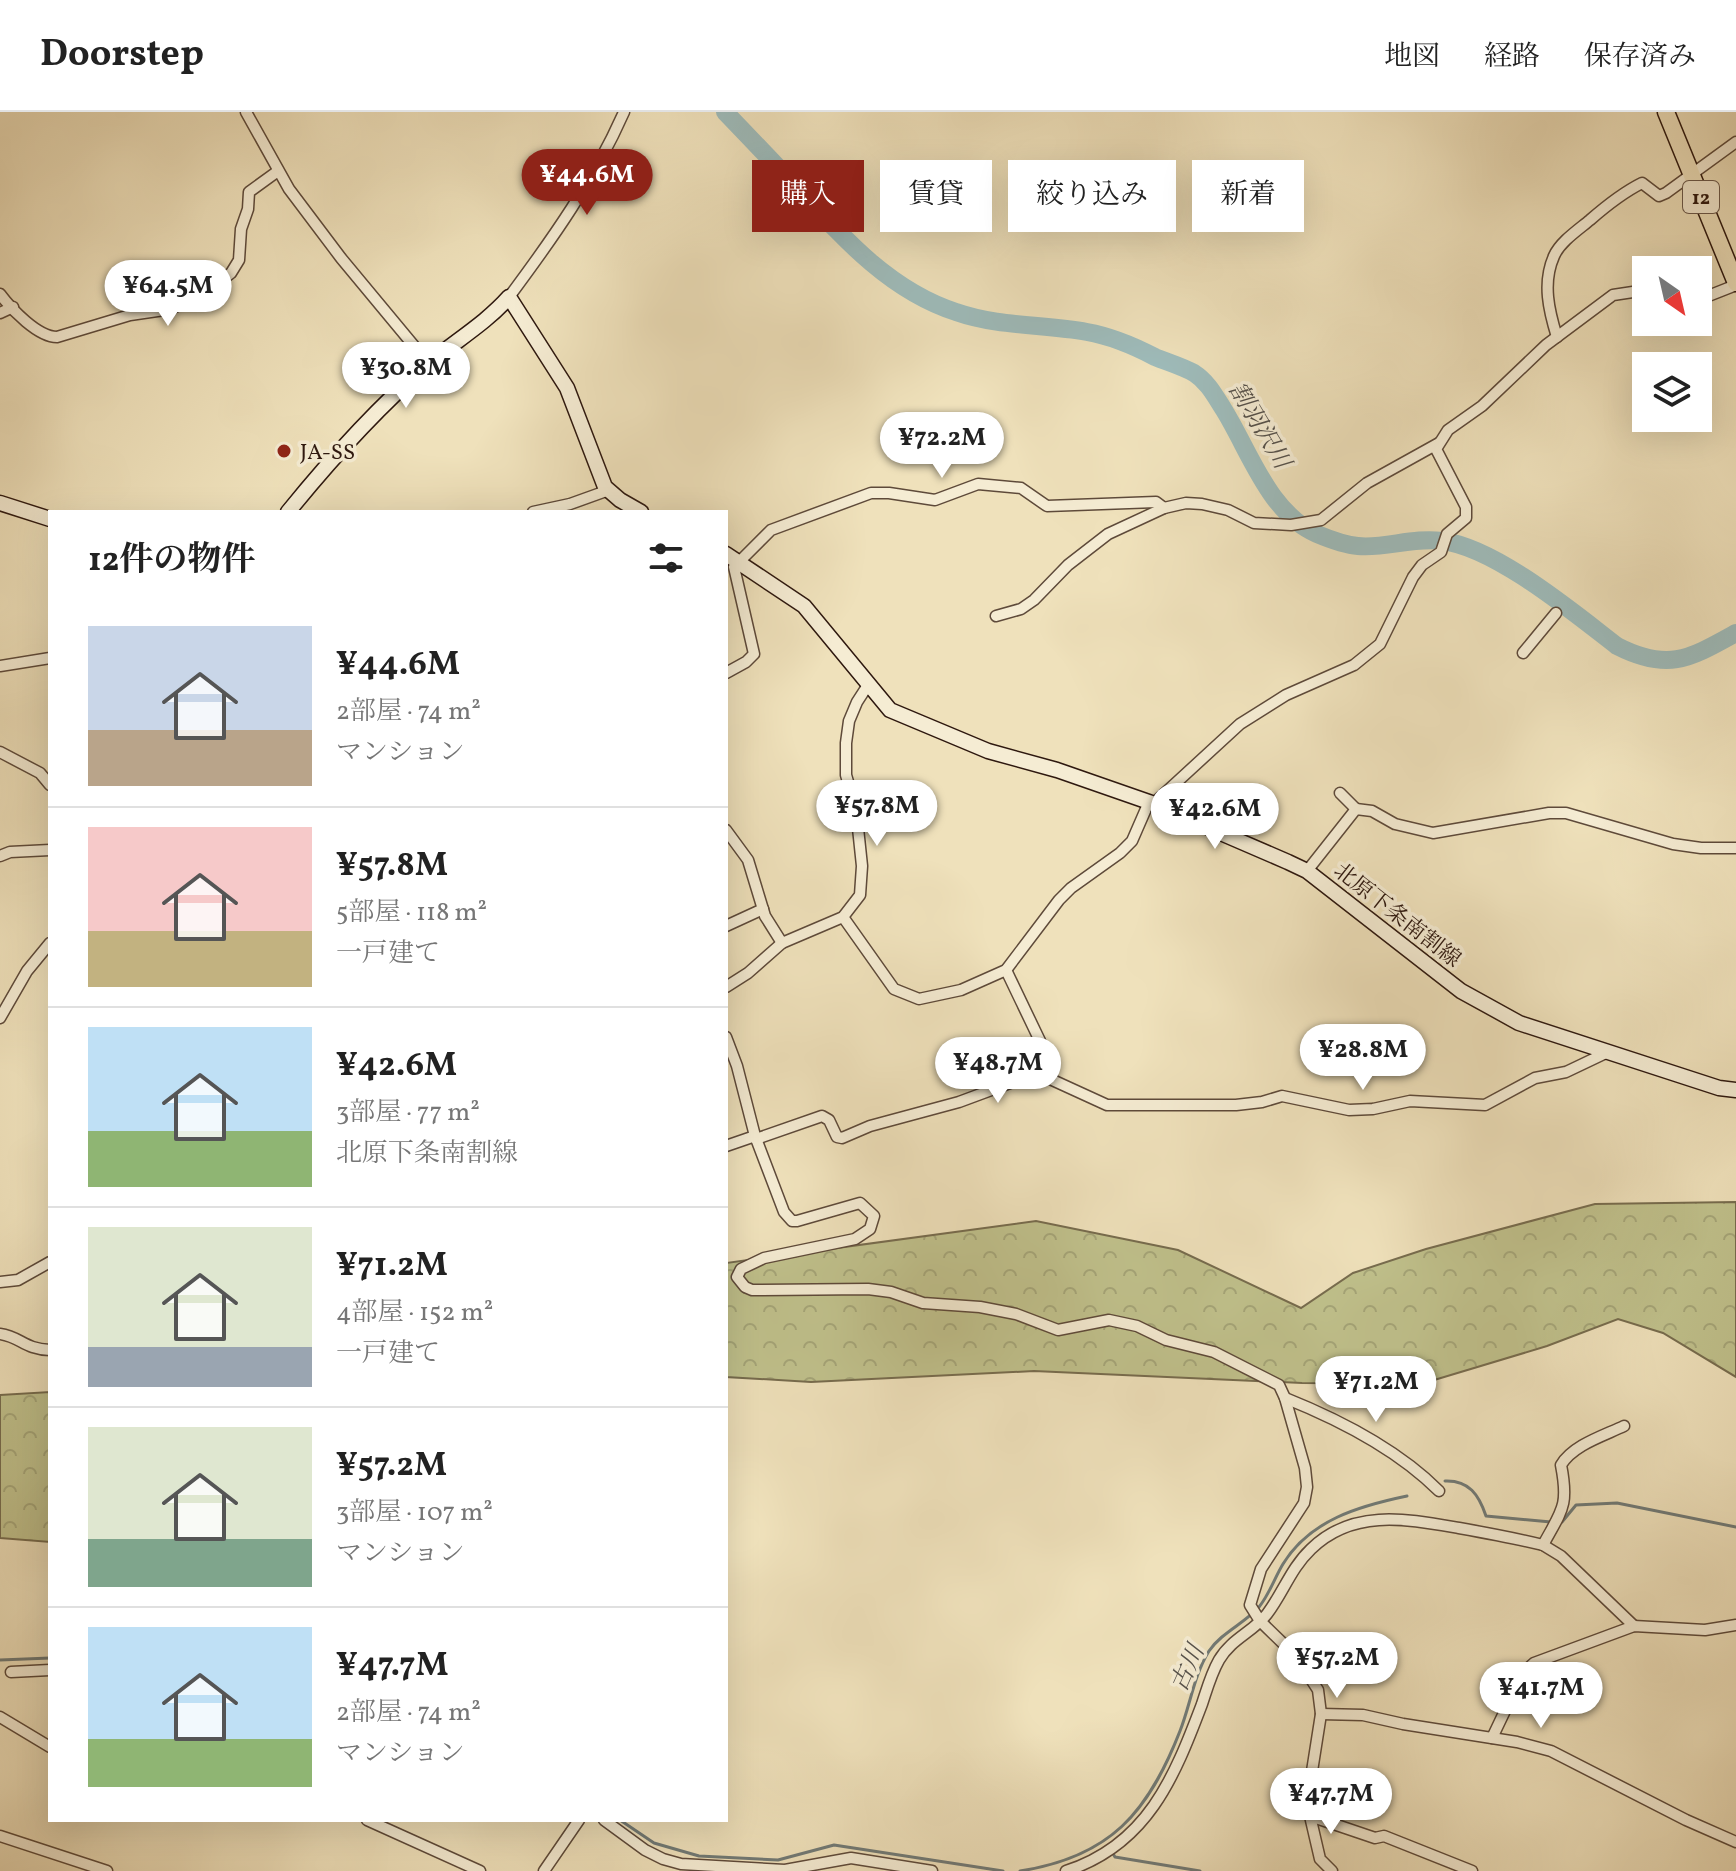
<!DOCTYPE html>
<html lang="ja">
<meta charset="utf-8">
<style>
body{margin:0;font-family:Vollkorn,"Noto Serif JP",serif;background:#f2f2f2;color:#222;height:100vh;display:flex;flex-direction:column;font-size:30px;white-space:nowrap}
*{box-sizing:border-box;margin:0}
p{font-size:26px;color:#767676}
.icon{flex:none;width:44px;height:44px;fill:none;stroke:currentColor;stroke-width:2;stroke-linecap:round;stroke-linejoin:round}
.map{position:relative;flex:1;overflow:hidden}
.sheet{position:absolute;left:48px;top:398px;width:680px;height:1312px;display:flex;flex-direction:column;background:#fff;border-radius:0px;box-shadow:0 8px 32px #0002}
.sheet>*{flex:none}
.guide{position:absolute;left:752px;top:48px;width:760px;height:72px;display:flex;gap:16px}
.needle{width:52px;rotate:146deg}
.tools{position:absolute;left:1632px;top:144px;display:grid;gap:16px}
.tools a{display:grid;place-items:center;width:80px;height:80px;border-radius:0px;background:#fff;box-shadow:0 8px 32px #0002;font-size:40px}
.price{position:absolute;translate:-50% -68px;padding:0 18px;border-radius:28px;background:#fff;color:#222;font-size:26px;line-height:52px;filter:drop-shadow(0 2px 4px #0008)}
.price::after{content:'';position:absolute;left:50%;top:48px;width:24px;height:18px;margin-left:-12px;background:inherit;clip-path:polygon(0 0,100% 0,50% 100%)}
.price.current{background:#8f2418;color:#fff}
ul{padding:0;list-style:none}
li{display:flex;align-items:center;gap:24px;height:200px;padding:0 40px}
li+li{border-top:2px solid #e0e0e0}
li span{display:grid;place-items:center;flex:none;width:224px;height:160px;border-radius:0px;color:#555}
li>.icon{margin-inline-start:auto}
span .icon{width:96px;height:96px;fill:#fffc;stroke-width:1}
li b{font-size:34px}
h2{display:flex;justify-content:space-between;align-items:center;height:96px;padding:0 40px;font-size:34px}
.chip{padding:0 28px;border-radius:0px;background:#fff;box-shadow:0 8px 32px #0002;font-size:28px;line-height:72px}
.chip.current{background:#8f2418;color:#fff}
header{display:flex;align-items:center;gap:48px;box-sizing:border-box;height:112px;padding:0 40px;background:#fff;border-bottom:2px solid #e0e0e0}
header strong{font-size:38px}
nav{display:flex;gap:44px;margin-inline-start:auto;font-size:28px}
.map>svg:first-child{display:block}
.forest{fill:url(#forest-crowns);stroke:#776c4e;stroke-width:2}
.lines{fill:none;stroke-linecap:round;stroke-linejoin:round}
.stream{stroke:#717a76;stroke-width:3}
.river{stroke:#9ebbba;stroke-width:18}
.street-casing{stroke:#5e4a3a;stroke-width:13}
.secondary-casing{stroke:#2e180f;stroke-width:17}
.primary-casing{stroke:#2e180f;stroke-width:19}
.street{stroke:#f5ecd3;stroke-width:10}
.secondary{stroke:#f5ecd3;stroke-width:14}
.primary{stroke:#efe1bb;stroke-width:16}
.poi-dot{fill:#8f2418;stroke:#f5ecd3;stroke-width:3}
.labels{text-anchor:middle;stroke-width:7;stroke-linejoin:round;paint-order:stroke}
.shield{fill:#f5ecd3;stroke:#6a584a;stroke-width:2}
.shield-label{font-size:20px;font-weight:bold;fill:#2e180f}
.poi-label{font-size:22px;fill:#2e180f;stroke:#f5ecd3;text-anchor:start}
.street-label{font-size:22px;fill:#2e180f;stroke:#f5ecd3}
.water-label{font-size:24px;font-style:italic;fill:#55514b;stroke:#f5ecd3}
</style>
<header>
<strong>Doorstep</strong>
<nav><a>地図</a><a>経路</a><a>保存済み</a></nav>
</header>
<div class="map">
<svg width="1736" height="1759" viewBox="0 0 1736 1759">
<defs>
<pattern id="forest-crowns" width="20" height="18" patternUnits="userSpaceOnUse" patternTransform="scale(2)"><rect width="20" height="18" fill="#c0c18c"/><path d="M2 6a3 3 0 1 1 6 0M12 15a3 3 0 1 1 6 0" fill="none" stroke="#a5a578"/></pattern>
</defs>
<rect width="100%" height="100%" fill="#efe1bb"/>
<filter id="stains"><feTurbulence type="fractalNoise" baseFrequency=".0025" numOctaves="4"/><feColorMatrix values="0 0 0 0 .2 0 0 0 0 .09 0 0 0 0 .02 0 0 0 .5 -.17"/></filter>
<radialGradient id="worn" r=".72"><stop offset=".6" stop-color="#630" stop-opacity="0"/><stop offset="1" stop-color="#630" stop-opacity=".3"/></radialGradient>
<g class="forest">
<polygon points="1736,1090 1736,1265 1663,1221 1618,1207 1547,1234 1421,1272 1302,1271 1034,1259 811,1270 726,1265 726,1151 1036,1109 1178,1138 1301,1196 1353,1161 1426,1137 1595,1092"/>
<polygon points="50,1280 50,1430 0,1426 0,1283"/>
</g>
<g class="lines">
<g class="stream">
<path d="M 1445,1369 C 1469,1368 1479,1383 1486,1404 L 1551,1410"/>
<polyline points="1559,1410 1562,1410 1576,1393 1617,1391 1736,1415"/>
<polyline points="0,1548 50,1546"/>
<polyline points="620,1708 654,1731 699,1744 778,1748 834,1733 1003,1759"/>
<polyline points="1112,1740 1115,1745 1200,1759"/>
<path d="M 1020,1759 C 1110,1745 1148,1701 1180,1619 C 1190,1594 1194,1563 1209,1539 C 1221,1521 1245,1511 1259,1495 C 1269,1483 1275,1465 1283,1452 C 1310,1408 1359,1394 1407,1384"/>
</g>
<path class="river" d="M 725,0 C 750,26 775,52 800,79 C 845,128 891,179 956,200 C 999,215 1043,212 1087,220 C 1110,224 1134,234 1155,245 C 1167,250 1181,254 1194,261 C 1208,270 1215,284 1224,298 C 1250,340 1269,401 1317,422 C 1329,427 1345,433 1358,434 C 1384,437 1413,425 1442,429 C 1495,435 1574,501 1617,534 C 1668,560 1689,547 1736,521"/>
<defs>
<g id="street">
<polyline points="246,0 289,77 341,146 429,252"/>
<path d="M 0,182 C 12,198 38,225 57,225 L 130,203 L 171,197 L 212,176 L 231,161 L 239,148 L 241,117 L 248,97 L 249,80 L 278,59"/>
<path d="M 509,185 C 553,126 594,68 624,0"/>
<polyline points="1698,188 1736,173"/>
<polyline points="0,201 13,195"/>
<path d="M 1557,225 C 1549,199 1542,171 1554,144 C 1560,130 1578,118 1590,108 C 1606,94 1622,81 1642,71 L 1659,84 L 1666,81 L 1736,30"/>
<polyline points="533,400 570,392 609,378"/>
<polyline points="996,504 1021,497 1034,488 1068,453 1108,422 1164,396 1186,391 1202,392 1228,398 1254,411 1291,413 1321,408 1367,371 1439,331"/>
<polyline points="1523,541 1556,501"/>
<polyline points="0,554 50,546"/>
<polyline points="726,561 746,550 754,542 734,455 771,418 871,381 889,381 935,388 978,372 1021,376 1047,394 1156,390 1164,396"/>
<polyline points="0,640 40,661 50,673"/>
<polyline points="1340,681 1356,697"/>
<polyline points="1153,692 1240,612 1286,583 1354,553 1380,532 1413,465 1422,453 1441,440 1447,422 1466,406 1466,395 1436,337 1448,318 1482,294 1546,233 1613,183 1646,178"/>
<polyline points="726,718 748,748 765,804 782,831"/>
<polyline points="0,744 10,740 50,738"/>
<polyline points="1307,759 1356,697 1372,699 1395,712 1433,721 1549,701 1566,701 1673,732 1701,736 1736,736"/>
<polyline points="843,805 894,877 919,887 961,878 1006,858 1059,788 1071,776 1120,741 1132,729 1149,690"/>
<polyline points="726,814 763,797"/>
<polyline points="1006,858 1040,929 1035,961"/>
<polyline points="726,875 748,861 782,831 843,805 860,783 862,754 856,697 846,663 846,631 849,609 857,590 868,573"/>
<polyline points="0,906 27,859 50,831"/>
<polyline points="726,925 737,954 755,1024 784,1100 792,1109 797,1109 860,1091 874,1104 870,1117 855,1127 764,1146 741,1157 737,1165 745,1175 752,1178 868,1177 891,1180 923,1191 980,1195 1016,1202 1058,1218 1109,1208 1137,1214 1166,1228 1214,1240 1279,1273 1285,1286 1305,1356 1307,1375 1304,1391 1261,1457 1250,1493 1260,1509 1296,1544 1318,1578 1321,1602 1307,1691 1320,1747 1332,1759"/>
<polyline points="756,1027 822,1004 829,1008 837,1025 842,1026 870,1014 959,990 1037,961 1107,993 1236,993 1262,990 1282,984 1349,998 1373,997 1410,989 1485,993 1535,966 1566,960 1608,940"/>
<polyline points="726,1034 755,1024"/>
<polyline points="0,1170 18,1168 50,1150"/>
<path d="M 0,1222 C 21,1225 24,1237 50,1238"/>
<path d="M 1285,1286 C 1340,1308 1397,1337 1439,1379"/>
<path d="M 1543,1433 C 1562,1398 1569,1394 1561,1353 C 1573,1333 1603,1324 1624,1314"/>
<polyline points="11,1560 50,1558"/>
<polyline points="1321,1602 1363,1603 1403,1612 1517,1630 1551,1639 1686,1708 1736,1730"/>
<polyline points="0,1605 50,1635"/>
<polyline points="1492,1626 1523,1561 1534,1551 1634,1514 1705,1518 1736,1513"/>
<polyline points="1310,1704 1375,1726 1384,1724 1472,1759"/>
<polyline points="367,1708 480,1759"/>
<polyline points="604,1708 645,1738 663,1747 681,1752 785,1758 851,1746 932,1759"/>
<polyline points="0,1724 107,1759"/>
<polyline points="544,1759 579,1708"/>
<path d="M 1066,1759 C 1147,1733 1174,1666 1202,1592 C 1207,1577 1211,1562 1219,1548 C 1231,1527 1253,1520 1267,1502 C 1283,1481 1291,1456 1311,1437 C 1353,1396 1407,1407 1459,1416 C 1487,1421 1515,1426 1543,1433 L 1561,1444 L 1634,1514"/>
</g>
<g id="secondary">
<polyline points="0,391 50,407"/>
<path d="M 288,400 C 331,347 376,297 428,252 C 455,229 485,212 509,185 L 567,276 L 605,375 L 620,388 L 641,400"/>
<polyline points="726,442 804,494 890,598 988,639 1057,658 1149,690 1288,750 1307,759 1461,879 1519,911 1719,976 1736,978"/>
</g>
<polyline id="primary" points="1666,0 1736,171"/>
</defs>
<use href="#street" class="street-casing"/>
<use href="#secondary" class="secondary-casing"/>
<use href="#primary" class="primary-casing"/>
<use href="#street" class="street"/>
<use href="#secondary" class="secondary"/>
<use href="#primary" class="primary"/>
</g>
<circle class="poi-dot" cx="284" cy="339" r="8"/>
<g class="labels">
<rect class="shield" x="1683" y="69" width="36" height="32" rx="6"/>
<g class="shield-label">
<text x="1701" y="92">12</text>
</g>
<g class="poi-label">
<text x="300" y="347">JA-SS</text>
</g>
<g class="street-label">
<text transform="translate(1398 802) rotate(38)" y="8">北原下条南割線</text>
</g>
<g class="water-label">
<text transform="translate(1260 313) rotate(59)" y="8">割羽沢川</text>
<text transform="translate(1187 1556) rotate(-66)" y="8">古川</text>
</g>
</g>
<rect width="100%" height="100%" filter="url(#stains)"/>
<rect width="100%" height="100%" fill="url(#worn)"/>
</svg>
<div class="tools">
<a><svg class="needle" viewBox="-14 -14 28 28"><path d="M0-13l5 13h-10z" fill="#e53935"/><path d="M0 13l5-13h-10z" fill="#767676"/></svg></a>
<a><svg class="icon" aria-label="layers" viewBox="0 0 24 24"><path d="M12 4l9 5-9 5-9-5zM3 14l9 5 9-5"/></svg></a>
</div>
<b class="price current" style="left:587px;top:105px">¥44.6M</b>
<b class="price" style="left:168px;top:216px">¥64.5M</b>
<b class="price" style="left:406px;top:298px">¥30.8M</b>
<b class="price" style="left:942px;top:368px">¥72.2M</b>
<b class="price" style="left:877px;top:736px">¥57.8M</b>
<b class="price" style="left:1215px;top:739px">¥42.6M</b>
<b class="price" style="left:1363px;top:980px">¥28.8M</b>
<b class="price" style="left:998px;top:993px">¥48.7M</b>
<b class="price" style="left:1376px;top:1312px">¥71.2M</b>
<b class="price" style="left:1337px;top:1588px">¥57.2M</b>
<b class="price" style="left:1541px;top:1618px">¥41.7M</b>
<b class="price" style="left:1331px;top:1724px">¥47.7M</b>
<div class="guide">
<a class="chip current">購入</a>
<a class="chip">賃貸</a>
<a class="chip">絞り込み</a>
<a class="chip">新着</a>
</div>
<section class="sheet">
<h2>12件の物件<svg class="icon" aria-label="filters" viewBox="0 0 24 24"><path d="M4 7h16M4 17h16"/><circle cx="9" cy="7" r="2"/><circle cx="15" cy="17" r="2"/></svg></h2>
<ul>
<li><span style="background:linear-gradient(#c9d6e8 65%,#b9a48a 0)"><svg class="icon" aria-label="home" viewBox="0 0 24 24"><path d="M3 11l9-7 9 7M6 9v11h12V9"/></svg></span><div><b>¥44.6M</b><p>2部屋 · 74 m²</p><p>マンション</p></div></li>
<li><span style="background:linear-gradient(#f6c9c9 65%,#c2b280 0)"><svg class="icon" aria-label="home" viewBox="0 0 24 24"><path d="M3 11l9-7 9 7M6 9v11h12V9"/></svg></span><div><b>¥57.8M</b><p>5部屋 · 118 m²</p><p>一戸建て</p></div></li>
<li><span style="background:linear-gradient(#bfe0f5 65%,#8fb573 0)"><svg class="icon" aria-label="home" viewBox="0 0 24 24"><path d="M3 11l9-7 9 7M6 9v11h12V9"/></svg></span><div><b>¥42.6M</b><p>3部屋 · 77 m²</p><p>北原下条南割線</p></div></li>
<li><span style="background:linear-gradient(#dfe7d0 75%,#9aa5b1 0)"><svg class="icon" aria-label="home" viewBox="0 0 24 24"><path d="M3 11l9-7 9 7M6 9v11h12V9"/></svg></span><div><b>¥71.2M</b><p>4部屋 · 152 m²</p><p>一戸建て</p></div></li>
<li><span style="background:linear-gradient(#dfe7d0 70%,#7fa58c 0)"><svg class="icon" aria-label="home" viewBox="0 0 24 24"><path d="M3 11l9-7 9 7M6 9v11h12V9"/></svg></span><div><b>¥57.2M</b><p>3部屋 · 107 m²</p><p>マンション</p></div></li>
<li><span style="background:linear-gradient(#bfe0f5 70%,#8fb573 0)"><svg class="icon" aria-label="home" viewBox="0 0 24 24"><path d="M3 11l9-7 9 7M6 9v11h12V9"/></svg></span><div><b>¥47.7M</b><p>2部屋 · 74 m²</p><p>マンション</p></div></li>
</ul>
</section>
</div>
